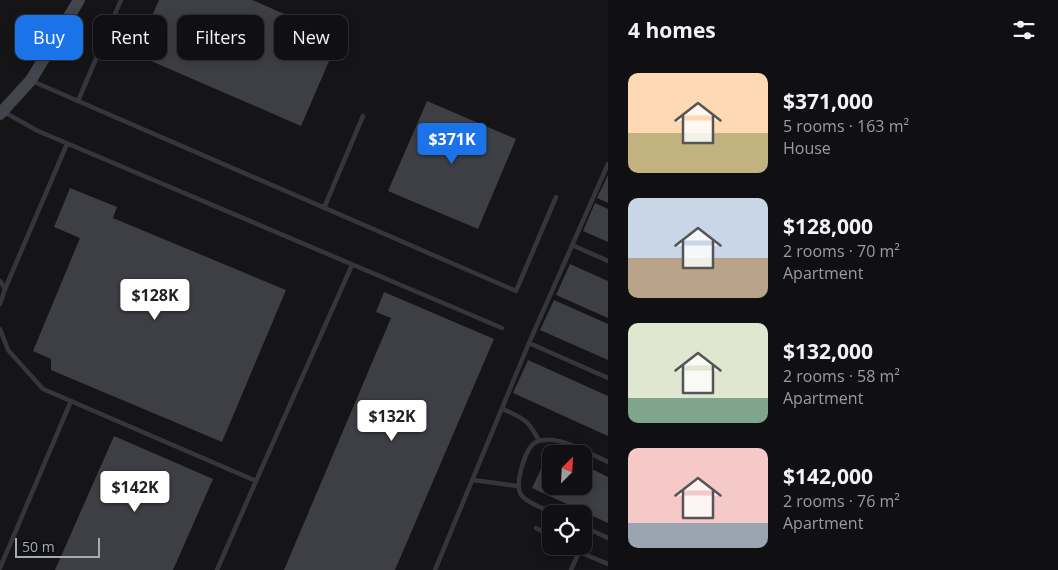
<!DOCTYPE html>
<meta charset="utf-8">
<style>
body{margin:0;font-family:"Open Sans",sans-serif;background:#19181a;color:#f1f3f6;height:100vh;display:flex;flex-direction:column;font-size:19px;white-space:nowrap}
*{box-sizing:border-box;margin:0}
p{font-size:16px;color:#9c9c9f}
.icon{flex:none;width:28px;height:28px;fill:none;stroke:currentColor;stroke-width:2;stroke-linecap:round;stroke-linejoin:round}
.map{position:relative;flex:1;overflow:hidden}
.details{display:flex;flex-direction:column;background:#100f11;width:450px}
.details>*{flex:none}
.top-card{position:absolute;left:15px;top:15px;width:475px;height:45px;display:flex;gap:10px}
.needle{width:32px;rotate:24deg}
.tools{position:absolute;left:542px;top:445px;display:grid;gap:10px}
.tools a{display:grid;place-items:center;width:50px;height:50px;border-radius:10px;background:#100f11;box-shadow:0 2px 12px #0003,0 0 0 1px #302f31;font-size:25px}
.scale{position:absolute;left:15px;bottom:12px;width:85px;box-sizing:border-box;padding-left:5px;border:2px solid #a5aab8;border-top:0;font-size:14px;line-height:18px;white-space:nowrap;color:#a5aab8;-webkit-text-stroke:4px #100f12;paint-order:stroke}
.price{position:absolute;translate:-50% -42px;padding:0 11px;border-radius:5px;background:#fff;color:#222;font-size:16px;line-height:32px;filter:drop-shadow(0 1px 2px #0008)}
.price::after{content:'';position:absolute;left:50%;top:30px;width:15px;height:11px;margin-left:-8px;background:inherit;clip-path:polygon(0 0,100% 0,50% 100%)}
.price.current{background:#1a73e8;color:#fff}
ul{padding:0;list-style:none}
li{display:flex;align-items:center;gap:15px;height:125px;padding:0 20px}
li span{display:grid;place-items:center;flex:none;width:140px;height:100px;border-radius:10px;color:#555}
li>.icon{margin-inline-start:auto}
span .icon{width:60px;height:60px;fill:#fffc;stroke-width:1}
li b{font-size:21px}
h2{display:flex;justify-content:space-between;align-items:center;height:60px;padding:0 20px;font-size:21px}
.pill{padding:0 18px;border-radius:10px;background:#100f11;box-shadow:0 2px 12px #0003,0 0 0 1px #302f31;font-size:18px;line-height:45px}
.pill.current{background:#1a73e8;color:#fff}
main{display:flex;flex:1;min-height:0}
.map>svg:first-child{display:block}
.building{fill:#3e3f44}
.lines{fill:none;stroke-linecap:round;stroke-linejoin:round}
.lane{stroke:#35363c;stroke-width:4.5}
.secondary{stroke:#43454c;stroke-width:12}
</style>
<main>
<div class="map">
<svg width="608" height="570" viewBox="0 0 608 570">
<rect width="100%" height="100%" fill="#151417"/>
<g class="building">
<polygon points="159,0 252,0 339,38 301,126 135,54"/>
<polygon points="427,101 516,139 478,229 388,191"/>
<polygon points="608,175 608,203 597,198"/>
<polygon points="70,188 117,207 113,218 286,290 222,442 51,370 51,359 33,351 80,238 54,227"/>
<polygon points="595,203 608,209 608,242 583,231"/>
<polygon points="570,264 608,281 608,318 556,295"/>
<polygon points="384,292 494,339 395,570 284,570 391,318 376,312"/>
<polygon points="554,300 608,324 608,360 540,330"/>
<polygon points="528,360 608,396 608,436 513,393"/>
<polygon points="114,436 213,479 173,570 55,570"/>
<polygon points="550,450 558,454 551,454 551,486 584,486 584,465 608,477 608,523 532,488"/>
</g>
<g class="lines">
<g class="lane">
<polyline points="32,81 516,291 556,197"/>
<polyline points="78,101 121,0"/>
<polyline points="4,112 38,131 502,328"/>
<polyline points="324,208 363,116"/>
<polyline points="572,245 608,261"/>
<polyline points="0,281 5,289 0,304"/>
<polyline points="5,289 67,144"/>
<polyline points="0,329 8,350 43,389 256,481 217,570"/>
<polyline points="529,343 608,378"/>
<path d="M 503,409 C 524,419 528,419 539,441"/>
<polyline points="473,480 518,486"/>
<polyline points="256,481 352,265"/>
<path d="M 556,514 C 546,509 530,505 522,496 C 513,486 525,453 532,445 C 536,441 541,440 546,440 C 564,438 592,455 608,462"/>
<polyline points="584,527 608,538"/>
<polyline points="536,528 551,536"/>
<polyline points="569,546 579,552"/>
<polyline points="0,568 71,401"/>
<polyline points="435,570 529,343 608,164"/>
<polyline points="571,570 579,552 608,564"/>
</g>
<polyline class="secondary" points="0,114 31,80 79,0"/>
</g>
</svg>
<div class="tools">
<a><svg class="needle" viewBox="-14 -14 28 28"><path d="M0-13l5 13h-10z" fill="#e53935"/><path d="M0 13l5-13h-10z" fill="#9c9c9f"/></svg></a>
<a><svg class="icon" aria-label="locate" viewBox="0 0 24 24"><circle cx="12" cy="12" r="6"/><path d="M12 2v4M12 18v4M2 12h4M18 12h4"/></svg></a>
</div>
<div class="scale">50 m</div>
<b class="price current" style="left:452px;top:165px">$371K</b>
<b class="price" style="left:155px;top:321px">$128K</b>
<b class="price" style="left:392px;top:442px">$132K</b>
<b class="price" style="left:135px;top:513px">$142K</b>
<div class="top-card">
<a class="pill current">Buy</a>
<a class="pill">Rent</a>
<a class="pill">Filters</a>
<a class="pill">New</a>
</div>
</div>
<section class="details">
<h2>4 homes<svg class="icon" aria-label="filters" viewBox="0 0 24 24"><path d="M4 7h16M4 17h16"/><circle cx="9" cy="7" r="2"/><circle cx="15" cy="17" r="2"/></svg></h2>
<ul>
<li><span style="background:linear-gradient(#ffd9b3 60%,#c2b280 0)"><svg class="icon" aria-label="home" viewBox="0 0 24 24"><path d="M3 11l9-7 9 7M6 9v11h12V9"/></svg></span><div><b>$371,000</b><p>5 rooms · 163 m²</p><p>House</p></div></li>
<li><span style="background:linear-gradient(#c9d6e8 60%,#b9a48a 0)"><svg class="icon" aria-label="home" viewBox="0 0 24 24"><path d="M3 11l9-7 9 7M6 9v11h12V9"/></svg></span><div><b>$128,000</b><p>2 rooms · 70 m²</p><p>Apartment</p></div></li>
<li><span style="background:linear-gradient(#dfe7d0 75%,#7fa58c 0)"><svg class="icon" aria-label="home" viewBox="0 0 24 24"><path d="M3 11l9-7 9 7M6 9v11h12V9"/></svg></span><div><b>$132,000</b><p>2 rooms · 58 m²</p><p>Apartment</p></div></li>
<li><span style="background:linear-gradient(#f6c9c9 75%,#9aa5b1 0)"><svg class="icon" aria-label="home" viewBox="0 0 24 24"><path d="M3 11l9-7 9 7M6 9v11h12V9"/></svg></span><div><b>$142,000</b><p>2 rooms · 76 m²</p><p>Apartment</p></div></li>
</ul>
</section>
</main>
